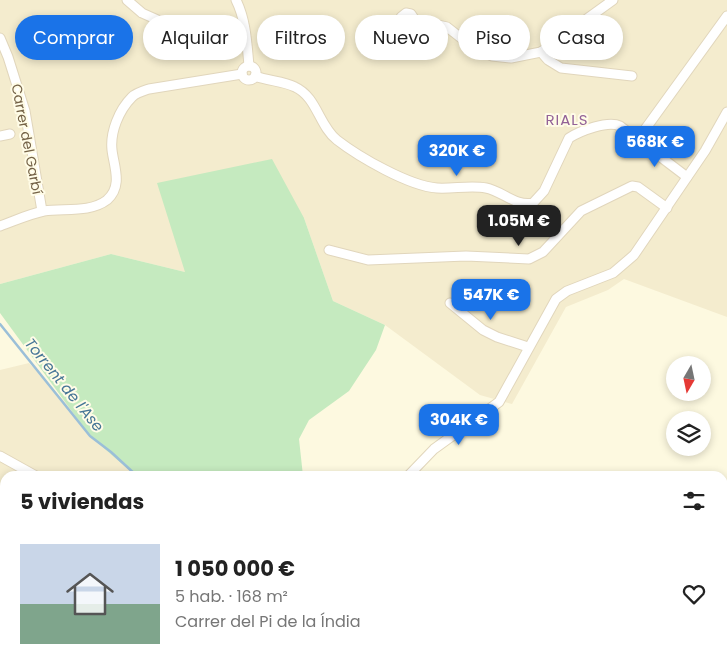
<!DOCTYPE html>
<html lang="es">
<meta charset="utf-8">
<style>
body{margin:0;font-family:Poppins,sans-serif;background:#f6f6f6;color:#222;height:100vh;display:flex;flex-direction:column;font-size:19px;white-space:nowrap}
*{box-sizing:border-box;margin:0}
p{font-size:16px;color:#767676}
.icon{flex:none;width:28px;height:28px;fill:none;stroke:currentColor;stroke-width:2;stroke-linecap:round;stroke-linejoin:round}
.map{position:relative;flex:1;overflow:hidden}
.sheet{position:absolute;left:0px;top:471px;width:728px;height:196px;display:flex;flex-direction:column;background:#fff;border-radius:15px 15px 0 0;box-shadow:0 2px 8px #0003}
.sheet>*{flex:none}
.top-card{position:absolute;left:15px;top:15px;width:698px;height:45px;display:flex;gap:10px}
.needle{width:32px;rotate:189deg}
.controls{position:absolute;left:666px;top:356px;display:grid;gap:10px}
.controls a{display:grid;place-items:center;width:45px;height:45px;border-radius:50%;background:#fff;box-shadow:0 2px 8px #0003;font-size:25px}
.price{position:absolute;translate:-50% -42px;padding:0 11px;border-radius:10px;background:#1a73e8;color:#fff;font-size:16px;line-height:32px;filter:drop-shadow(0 1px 2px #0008)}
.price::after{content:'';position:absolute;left:50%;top:30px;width:15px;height:11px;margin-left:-8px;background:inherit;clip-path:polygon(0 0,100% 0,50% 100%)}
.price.on{background:#222;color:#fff}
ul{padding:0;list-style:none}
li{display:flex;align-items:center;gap:15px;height:125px;padding:0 20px}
li span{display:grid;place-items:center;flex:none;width:140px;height:100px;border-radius:0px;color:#555}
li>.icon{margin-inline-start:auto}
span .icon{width:60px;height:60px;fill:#fffc;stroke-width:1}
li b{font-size:21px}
h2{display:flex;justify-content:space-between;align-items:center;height:60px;padding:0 20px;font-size:21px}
.chip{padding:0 18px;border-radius:22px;background:#fff;box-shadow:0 2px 8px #0003;font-size:18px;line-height:45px}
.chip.on{background:#1a73e8;color:#fff}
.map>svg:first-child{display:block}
.residential{fill:#f4ecce}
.green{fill:#c5eabf}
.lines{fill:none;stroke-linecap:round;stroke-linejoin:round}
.stream{stroke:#9bbfd8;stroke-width:2.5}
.minor-casing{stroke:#e1d6bc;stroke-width:11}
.minor{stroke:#fff;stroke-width:9}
.labels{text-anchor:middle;stroke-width:4;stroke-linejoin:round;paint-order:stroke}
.street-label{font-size:14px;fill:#746247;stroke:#fffce7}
.neighbourhood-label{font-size:15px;letter-spacing:1px;fill:#936297;stroke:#fffce7}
.water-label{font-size:15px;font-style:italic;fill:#467596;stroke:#fffce7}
</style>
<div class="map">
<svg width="727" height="667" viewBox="0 0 727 667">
<rect width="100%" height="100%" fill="#fdf9e0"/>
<g class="residential">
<polygon points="0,0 727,0 727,317 624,279 608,290 566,307 512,404 480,395 385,325 333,301 304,218 185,272 111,254 0,284"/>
<polygon points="29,363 90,429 140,476 5,476 5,662 206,662 206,667 0,667 0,370"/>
</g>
<g class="green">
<polygon points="272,159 304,218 333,301 385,325 376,350 349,391 309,420 299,439 303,476 136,476 90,436 0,313 0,284 111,254 185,272 157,183"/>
<polygon points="206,663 285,663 282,667 206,667"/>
</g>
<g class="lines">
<g class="stream">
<polyline points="0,324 90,436 111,452 137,476"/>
<polyline points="194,662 195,667"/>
</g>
<defs>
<g id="minor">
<polyline points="127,0 142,13 160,21 244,26"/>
<path d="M 236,0 C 246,20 247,44 249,66"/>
<polyline points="613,0 541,52 548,60 561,68 632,76"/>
<polyline points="415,20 411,14 406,13 401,17 400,22 406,28 412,27 415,20 447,27 470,45 492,56 511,58 541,52"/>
<polyline points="0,38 8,57 25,111 42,211"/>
<circle cx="249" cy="73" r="7"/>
<path d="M 255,76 C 268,81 283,81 295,87 C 317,97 319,126 337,140 C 359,157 409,186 437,188 C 453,189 471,185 486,188 C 502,191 516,207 533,203 L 544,191 L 569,138 C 580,131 608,120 620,126 L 687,177"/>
<polyline points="0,136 10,134"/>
<polyline points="638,139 727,16"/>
<path d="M 0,226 C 14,221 29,214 44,211 C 64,208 90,213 107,200 C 123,186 114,167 112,150 C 110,132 119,110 132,97 C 136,93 143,91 149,89 L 242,74"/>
<polyline points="329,250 368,260 466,256 529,259 543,252 581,211 632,186 638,187 667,208"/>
<polyline points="450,303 483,330 497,337 528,347"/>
<polyline points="0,456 36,476"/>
<polyline points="408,476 434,449 499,402 556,299 567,291 613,273 634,255 705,151 727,112"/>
<polyline points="0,604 5,609"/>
<polyline points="120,662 128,667"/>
<polyline points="33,667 37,662"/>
<polyline points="276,667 279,662"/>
<polyline points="345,667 345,662"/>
</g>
</defs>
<use href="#minor" class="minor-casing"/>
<use href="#minor" class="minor"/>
</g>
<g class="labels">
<g class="street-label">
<text transform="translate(27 139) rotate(79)" y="5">Carrer del Garbí</text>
</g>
<g class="neighbourhood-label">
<text x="567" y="125">RIALS</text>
</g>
<g class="water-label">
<text transform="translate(64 385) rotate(51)" y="5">Torrent de l'Ase</text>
</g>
</g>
</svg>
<div class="controls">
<a><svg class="needle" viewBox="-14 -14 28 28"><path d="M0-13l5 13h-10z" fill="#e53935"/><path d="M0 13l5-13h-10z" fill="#767676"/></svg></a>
<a><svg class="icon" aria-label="layers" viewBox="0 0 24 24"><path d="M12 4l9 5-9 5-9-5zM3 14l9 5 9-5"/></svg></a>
</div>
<b class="price" style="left:655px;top:168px">568K €</b>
<b class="price" style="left:457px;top:177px">320K €</b>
<b class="price on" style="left:519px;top:247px">1.05M €</b>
<b class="price" style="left:491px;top:321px">547K €</b>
<b class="price" style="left:459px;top:446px">304K €</b>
<div class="top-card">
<a class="chip on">Comprar</a>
<a class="chip">Alquilar</a>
<a class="chip">Filtros</a>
<a class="chip">Nuevo</a>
<a class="chip">Piso</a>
<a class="chip">Casa</a>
</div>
<section class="sheet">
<h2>5 viviendas<svg class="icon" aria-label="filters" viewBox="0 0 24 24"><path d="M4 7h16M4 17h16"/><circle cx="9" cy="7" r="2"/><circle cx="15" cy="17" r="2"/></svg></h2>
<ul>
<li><span style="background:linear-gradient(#c9d6e8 60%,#7fa58c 0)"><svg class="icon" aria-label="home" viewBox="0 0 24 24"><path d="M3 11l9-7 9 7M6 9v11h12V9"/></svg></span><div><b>1 050 000 €</b><p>5 hab. · 168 m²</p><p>Carrer del Pi de la Índia</p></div><svg class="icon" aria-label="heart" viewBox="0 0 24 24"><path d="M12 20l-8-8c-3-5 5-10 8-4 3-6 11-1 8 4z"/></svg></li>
</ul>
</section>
</div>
